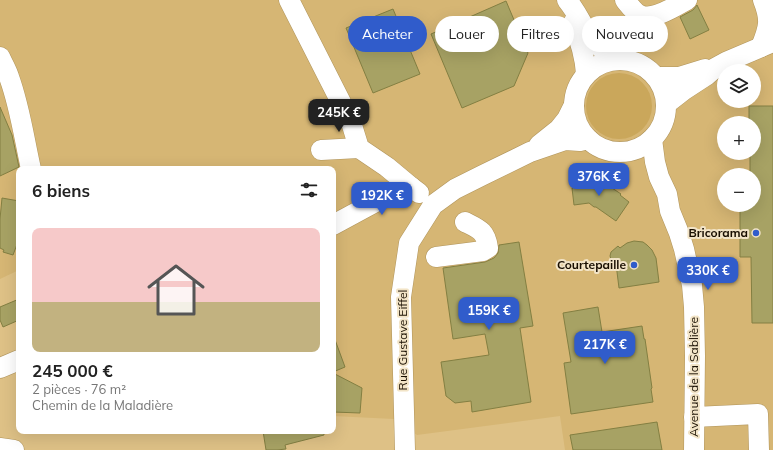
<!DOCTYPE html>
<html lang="fr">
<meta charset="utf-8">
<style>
body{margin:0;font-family:Mulish,sans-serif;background:#f6f6f6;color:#222;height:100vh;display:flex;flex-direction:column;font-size:15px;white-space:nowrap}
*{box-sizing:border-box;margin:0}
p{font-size:13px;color:#767676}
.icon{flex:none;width:22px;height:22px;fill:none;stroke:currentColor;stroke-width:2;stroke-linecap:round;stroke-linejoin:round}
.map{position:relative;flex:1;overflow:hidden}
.drawer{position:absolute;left:16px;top:166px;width:320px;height:268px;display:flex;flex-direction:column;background:#fff;border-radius:8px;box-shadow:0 4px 16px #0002}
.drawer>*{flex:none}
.banner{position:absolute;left:348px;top:16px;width:365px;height:36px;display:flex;gap:8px}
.controls{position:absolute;left:717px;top:64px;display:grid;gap:8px}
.controls a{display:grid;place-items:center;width:44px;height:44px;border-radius:50%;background:#fff;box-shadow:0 4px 16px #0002;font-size:20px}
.price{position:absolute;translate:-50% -34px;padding:0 9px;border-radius:8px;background:#305ccb;color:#fff;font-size:13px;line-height:26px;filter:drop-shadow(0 1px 2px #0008)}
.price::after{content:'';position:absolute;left:50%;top:24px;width:12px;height:9px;margin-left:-6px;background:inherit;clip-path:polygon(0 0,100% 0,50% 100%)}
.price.current{background:#222;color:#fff}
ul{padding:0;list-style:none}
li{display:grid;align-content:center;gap:8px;height:212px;padding:0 16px}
li span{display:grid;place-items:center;height:124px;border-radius:8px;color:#555}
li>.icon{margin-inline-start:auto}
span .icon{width:72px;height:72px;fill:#fffc;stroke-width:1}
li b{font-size:17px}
h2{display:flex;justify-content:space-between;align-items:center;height:48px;padding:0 16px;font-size:17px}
.tag{padding:0 14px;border-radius:18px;background:#fff;box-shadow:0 4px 16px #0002;font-size:14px;line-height:36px}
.tag.current{background:#305ccb;color:#fff}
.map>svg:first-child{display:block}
.built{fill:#d6b674;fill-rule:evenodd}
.green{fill:#caa75b}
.building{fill:#a7a264;stroke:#837f42}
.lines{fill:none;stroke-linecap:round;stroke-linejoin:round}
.minor-casing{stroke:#b0945b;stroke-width:21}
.minor{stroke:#fff;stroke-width:20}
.poi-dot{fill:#305ccb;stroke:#f2e4c7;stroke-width:1.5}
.labels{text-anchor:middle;stroke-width:4;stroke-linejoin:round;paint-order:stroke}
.poi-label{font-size:12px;font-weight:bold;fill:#180e00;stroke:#f2e4c7;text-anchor:end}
.street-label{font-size:12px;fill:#180e00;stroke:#f2e4c7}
</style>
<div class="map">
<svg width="773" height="450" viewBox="0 0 773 450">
<rect width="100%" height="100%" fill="#dec186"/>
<path class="built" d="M 0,0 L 773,0 L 773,450 L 565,450 L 560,416 L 417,435 L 394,419 L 333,416 L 333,169 L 19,169 L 19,270 L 0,279 ZM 724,71 L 754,71 L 754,101 L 724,101 ZM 724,123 L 754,123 L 754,153 L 724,153 ZM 724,175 L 754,175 L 754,205 L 724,205 Z"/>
<circle class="green" cx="619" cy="106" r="33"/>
<g class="building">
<polygon points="506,1 528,53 514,86 462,108 431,34"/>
<polygon points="697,5 709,30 690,39 680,17 693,10"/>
<polygon points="393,9 420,74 373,93 346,28"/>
<polygon points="749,106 773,106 773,323 752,323 751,257 740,257 740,208 744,208 744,206 754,205 754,175 750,175 750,153 754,153 754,123 749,123"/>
<polygon points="0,107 12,135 19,167 0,176"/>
<polygon points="571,176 585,179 600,186 603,182 621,194 620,195 629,202 616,221 596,207 594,207 589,203 574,205 572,188 573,188"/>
<polygon points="2,198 19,201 19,239 13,255 3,252 4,250 0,248 0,219"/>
<polygon points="634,241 643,242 647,245 652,250 656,258 659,282 619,288 616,264 613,265 610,256 611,252 618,246 620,248 627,243"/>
<polygon points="519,242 533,326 520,328 531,402 472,412 471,401 455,403 446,396 441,362 489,355 485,334 453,339 443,268 485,262 494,258 498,253 499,245"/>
<polygon points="19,299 19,320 3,327 0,320 0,307"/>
<polygon points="598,307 602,332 642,326 644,339 645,339 652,388 651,389 653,402 571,414 564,363 571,362 563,313"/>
<polygon points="333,337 334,337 345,367 333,372"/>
<polygon points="333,373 362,388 360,413 333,412"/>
<polygon points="657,422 662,450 573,450 570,435"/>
<polygon points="263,431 324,431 324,435 285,445 286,449 277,450 266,450"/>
</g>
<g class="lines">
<defs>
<g id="minor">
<polyline points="289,0 351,122 359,148 387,167 411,187"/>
<path d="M 567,0 C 577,12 581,23 589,35 C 596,45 606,53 615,60"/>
<path d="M 625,0 C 629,5 635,13 640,15 C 653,21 676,6 687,0"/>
<path d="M 573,23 C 580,40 585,56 586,74"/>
<path d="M 761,47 C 769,27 771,20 763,0"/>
<path d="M 0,57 C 3,64 7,70 9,77 C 20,107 24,138 31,169"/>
<circle cx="620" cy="106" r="46"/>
<polyline points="656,77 679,77 705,69"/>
<polyline points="666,104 684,90 707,75 715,68 726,62 773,42"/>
<polyline points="652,139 655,162 659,177 667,194 670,211 679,233 684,249 692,285 694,307 695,356 694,450"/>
<polyline points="539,145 559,129 567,119 574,105"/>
<polyline points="321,150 359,148"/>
<polyline points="333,225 394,192 411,187 419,193"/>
<path d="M 436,257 L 483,251 L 488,248 C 486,231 479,229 465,222"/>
<polyline points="0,368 19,360"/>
<polyline points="694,417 758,414 759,450"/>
<polyline points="0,448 14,450"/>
<polyline points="405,450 401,297 409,243 433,205 455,189 483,175 530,152 565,140 580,141 588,139"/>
</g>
</defs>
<use href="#minor" class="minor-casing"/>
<use href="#minor" class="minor"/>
</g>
<g class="poi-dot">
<circle cx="756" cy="233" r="4"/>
<circle cx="634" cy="265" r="4"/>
</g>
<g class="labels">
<g class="poi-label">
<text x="748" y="237">Bricorama</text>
<text x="626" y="269">Courtepaille</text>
</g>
<g class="street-label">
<text transform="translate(403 340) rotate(-90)" y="4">Rue Gustave Eiffel</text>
<text transform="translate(694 377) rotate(-90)" y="4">Avenue de la Sablière</text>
</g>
</g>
</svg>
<div class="controls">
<a><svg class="icon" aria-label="layers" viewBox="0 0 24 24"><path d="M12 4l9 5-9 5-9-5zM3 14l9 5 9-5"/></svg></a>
<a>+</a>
<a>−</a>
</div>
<b class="price current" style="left:339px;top:133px">245K €</b>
<b class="price" style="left:599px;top:197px">376K €</b>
<b class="price" style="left:382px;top:216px">192K €</b>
<b class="price" style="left:708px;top:291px">330K €</b>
<b class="price" style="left:489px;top:331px">159K €</b>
<b class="price" style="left:605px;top:365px">217K €</b>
<div class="banner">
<a class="tag current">Acheter</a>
<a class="tag">Louer</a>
<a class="tag">Filtres</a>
<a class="tag">Nouveau</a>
</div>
<section class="drawer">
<h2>6 biens<svg class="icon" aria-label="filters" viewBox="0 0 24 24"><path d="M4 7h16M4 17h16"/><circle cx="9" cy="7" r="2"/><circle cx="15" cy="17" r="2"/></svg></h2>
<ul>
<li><span style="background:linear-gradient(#f6c9c9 60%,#c2b280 0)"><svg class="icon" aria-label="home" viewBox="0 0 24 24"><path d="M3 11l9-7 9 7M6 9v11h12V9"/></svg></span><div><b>245 000 €</b><p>2 pièces · 76 m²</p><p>Chemin de la Maladière</p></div></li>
</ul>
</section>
</div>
